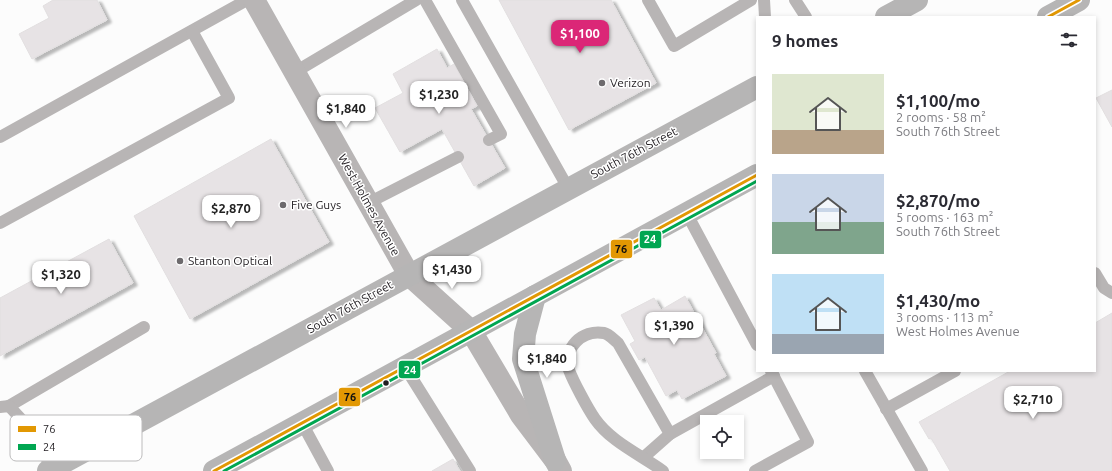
<!DOCTYPE html>
<meta charset="utf-8">
<style>
body{margin:0;font-family:Ubuntu,sans-serif;background:#f2f2f3;color:#2b2b33;height:100vh;display:flex;flex-direction:column;font-size:15px;white-space:nowrap}
*{box-sizing:border-box;margin:0}
p{font-size:13px;color:#7c7c81}
.icon{flex:none;width:22px;height:22px;fill:none;stroke:currentColor;stroke-width:2;stroke-linecap:round;stroke-linejoin:round}
.map{position:relative;flex:1;overflow:hidden}
.side{position:absolute;left:756px;top:16px;width:340px;height:356px;display:flex;flex-direction:column;background:#fff;border-radius:0px;box-shadow:0 2px 6px #0003}
.side>*{flex:none}
.controls{position:absolute;left:700px;top:415px;display:grid;gap:8px}
.controls a{display:grid;place-items:center;width:44px;height:44px;border-radius:0px;background:#fff;box-shadow:0 2px 6px #0003;font-size:20px}
.price{position:absolute;translate:-50% -34px;padding:0 9px;border-radius:8px;background:#fff;color:#222;font-size:13px;line-height:26px;filter:drop-shadow(0 1px 2px #0008)}
.price::after{content:'';position:absolute;left:50%;top:24px;width:12px;height:9px;margin-left:-6px;background:inherit;clip-path:polygon(0 0,100% 0,50% 100%)}
.price.selected{background:#db2777;color:#fff}
ul{padding:0;list-style:none}
li{display:flex;align-items:center;gap:12px;height:100px;padding:0 16px}
li span{display:grid;place-items:center;flex:none;width:112px;height:80px;border-radius:0px;color:#555}
li>.icon{margin-inline-start:auto}
span .icon{width:48px;height:48px;fill:#fffc;stroke-width:1}
li b{font-size:17px}
h2{display:flex;justify-content:space-between;align-items:center;height:48px;padding:0 16px;font-size:17px}
.map>svg:first-child{display:block}
.building{fill:#e7e3e5;stroke:#e2dfe0;filter:url(#shadow)}
.lines{fill:none;stroke-linecap:round;stroke-linejoin:round}
.lane{stroke:#b8b5b5;stroke-width:12}
.street{stroke:#b8b5b5;stroke-width:22}
.secondary{stroke:#b6b5b5;stroke-width:22}
.bus-1-casing{stroke:#fff;stroke-width:6}
.bus-2-casing{stroke:#fff;stroke-width:6}
.bus-1{stroke:#e29803;stroke-width:3}
.bus-2{stroke:#00a651;stroke-width:3}
.poi-dot{fill:#6d6a6d;stroke:#fff;stroke-width:1.5}
.bus-dot{fill:#201c20;stroke:#fff;stroke-width:1.5}
.labels{text-anchor:middle;stroke-width:3;stroke-linejoin:round;paint-order:stroke}
.poi-label{font-size:12px;fill:#201c20;stroke:#fff;text-anchor:start}
.street-label{font-size:12px;fill:#201c20;stroke:#fff}
.key{fill:#fff;stroke:#bcbbbc;stroke-width:1}
.key-label{font-size:11px;fill:#201c20}
.line-badge{stroke:#fff;stroke-width:1.5}
.badge-label{font-size:11px;text-anchor:middle;font-weight:bold;fill:#fff}
.pale-badge-label{font-size:11px;text-anchor:middle;font-weight:bold;fill:#111}
</style>
<div class="map">
<svg width="1112" height="471" viewBox="0 0 1112 471">
<defs>
<filter id="shadow"><feDropShadow dx="4.5" dy="2.5" stdDeviation="1" flood-color="#0004"/></filter>
</defs>
<rect width="100%" height="100%" fill="#fcfcfc"/>
<g class="building">
<polygon points="53,0 97,0 107,20 32,59 19,34 49,18 43,6"/>
<polygon points="499,0 611,0 656,83 569,130"/>
<polygon points="437,49 447,68 454,64 477,106 471,109 505,168 474,186 442,129 400,152 375,108 403,93 393,74"/>
<polygon points="1112,90 1112,127 1096,98"/>
<polygon points="271,139 329,242 190,319 134,216"/>
<polygon points="109,239 133,283 0,356 0,298"/>
<polygon points="685,296 716,353 714,354 726,376 682,399 677,390 666,396 645,357 639,360 630,344 635,341 621,315 654,298 661,310"/>
<polygon points="1112,313 1112,471 950,471 931,438 929,439 919,422 1010,371 1095,371 1095,323"/>
<polygon points="453,459 460,471 432,471"/>
</g>
<g class="lines">
<g class="lane">
<polyline points="425,0 501,134 489,140"/>
<polyline points="462,0 568,188"/>
<polyline points="648,0 674,46 751,0"/>
<polyline points="764,0 765,17"/>
<polyline points="795,0 806,17"/>
<polyline points="295,72 416,0"/>
<polyline points="0,137 247,0"/>
<polyline points="368,203 458,157"/>
<polyline points="687,214 757,345"/>
<polyline points="0,223 229,98 192,31"/>
<polyline points="1095,273 1104,288 1112,293"/>
<polyline points="405,367 470,471"/>
<polyline points="865,371 922,471"/>
<polyline points="9,406 144,327"/>
<polyline points="0,407 9,406 33,432 52,469"/>
<polyline points="886,409 955,371"/>
<polyline points="302,423 328,471"/>
<polyline points="644,457 670,434 774,376"/>
<path d="M 663,471 C 641,455 611,442 595,419 C 588,409 573,381 569,370 C 563,348 582,329 604,333 C 609,334 614,340 618,343 L 670,434"/>
<polyline points="755,471 808,442 771,371"/>
</g>
<polyline class="street" points="254,0 409,275 471,331 521,415 555,460 561,471"/>
<g class="secondary">
<polyline points="886,17 917,0"/>
<polyline points="1048,17 1079,0"/>
<polyline points="535,296 525,334 523,359 555,460"/>
<polyline points="48,471 757,87"/>
<polyline points="214,471 757,175"/>
</g>
<defs>
<g id="bus-1">
<polyline points="1048,17 1079,0"/>
<polyline points="214,471 757,175"/>
</g>
<polyline id="bus-2" points="224,471 757,181"/>
</defs>
<use href="#bus-1" class="bus-1-casing"/>
<use href="#bus-2" class="bus-2-casing"/>
<use href="#bus-1" class="bus-1"/>
<use href="#bus-2" class="bus-2"/>
</g>
<g class="poi-dot">
<circle cx="602" cy="83" r="4"/>
<circle cx="283" cy="205" r="4"/>
<circle cx="180" cy="261" r="4"/>
</g>
<circle class="bus-dot" cx="386" cy="383" r="3.5"/>
<g class="labels">
<g class="poi-label">
<text x="610" y="87">Verizon</text>
<text x="291" y="209">Five Guys</text>
<text x="188" y="265">Stanton Optical</text>
</g>
<g class="street-label">
<text transform="translate(634 153) rotate(-28)" y="4">South 76th Street</text>
<text transform="translate(369 205) rotate(61)" y="4">West Holmes Avenue</text>
<text transform="translate(350 307) rotate(-29)" y="4">South 76th Street</text>
</g>
</g>
<rect x="10" y="415" width="132" height="46" rx="6" class="key"/>
<rect x="18" y="426" width="18" height="6" fill="#e29803"/>
<rect x="18" y="444" width="18" height="6" fill="#00a651"/>
<g class="key-label">
<text x="43" y="433">76</text>
<text x="43" y="451">24</text>
</g>
<g class="line-badge">
<rect x="639" y="230" width="23" height="19" rx="4" fill="#00a651"/>
<rect x="610" y="239" width="23" height="20" rx="4" fill="#e29803"/>
<rect x="398" y="360" width="23" height="19" rx="4" fill="#00a651"/>
<rect x="338" y="387" width="23" height="20" rx="4" fill="#e29803"/>
</g>
<g class="badge-label">
<text x="650" y="243">24</text>
<text x="410" y="374">24</text>
</g>
<g class="pale-badge-label">
<text x="621" y="253">76</text>
<text x="350" y="401">76</text>
</g>
</svg>
<div class="controls">
<a><svg class="icon" aria-label="locate" viewBox="0 0 24 24"><circle cx="12" cy="12" r="6"/><path d="M12 2v4M12 18v4M2 12h4M18 12h4"/></svg></a>
</div>
<b class="price selected" style="left:580px;top:54px">$1,100</b>
<b class="price" style="left:439px;top:115px">$1,230</b>
<b class="price" style="left:346px;top:129px">$1,840</b>
<b class="price" style="left:231px;top:229px">$2,870</b>
<b class="price" style="left:452px;top:290px">$1,430</b>
<b class="price" style="left:61px;top:295px">$1,320</b>
<b class="price" style="left:674px;top:346px">$1,390</b>
<b class="price" style="left:547px;top:379px">$1,840</b>
<b class="price" style="left:1033px;top:420px">$2,710</b>
<section class="side">
<h2>9 homes<svg class="icon" aria-label="filters" viewBox="0 0 24 24"><path d="M4 7h16M4 17h16"/><circle cx="9" cy="7" r="2"/><circle cx="15" cy="17" r="2"/></svg></h2>
<ul>
<li><span style="background:linear-gradient(#dfe7d0 70%,#b9a48a 0)"><svg class="icon" aria-label="home" viewBox="0 0 24 24"><path d="M3 11l9-7 9 7M6 9v11h12V9"/></svg></span><div><b>$1,100/mo</b><p>2 rooms · 58 m²</p><p>South 76th Street</p></div></li>
<li><span style="background:linear-gradient(#c9d6e8 60%,#7fa58c 0)"><svg class="icon" aria-label="home" viewBox="0 0 24 24"><path d="M3 11l9-7 9 7M6 9v11h12V9"/></svg></span><div><b>$2,870/mo</b><p>5 rooms · 163 m²</p><p>South 76th Street</p></div></li>
<li><span style="background:linear-gradient(#bfe0f5 75%,#9aa5b1 0)"><svg class="icon" aria-label="home" viewBox="0 0 24 24"><path d="M3 11l9-7 9 7M6 9v11h12V9"/></svg></span><div><b>$1,430/mo</b><p>3 rooms · 113 m²</p><p>West Holmes Avenue</p></div></li>
</ul>
</section>
</div>
